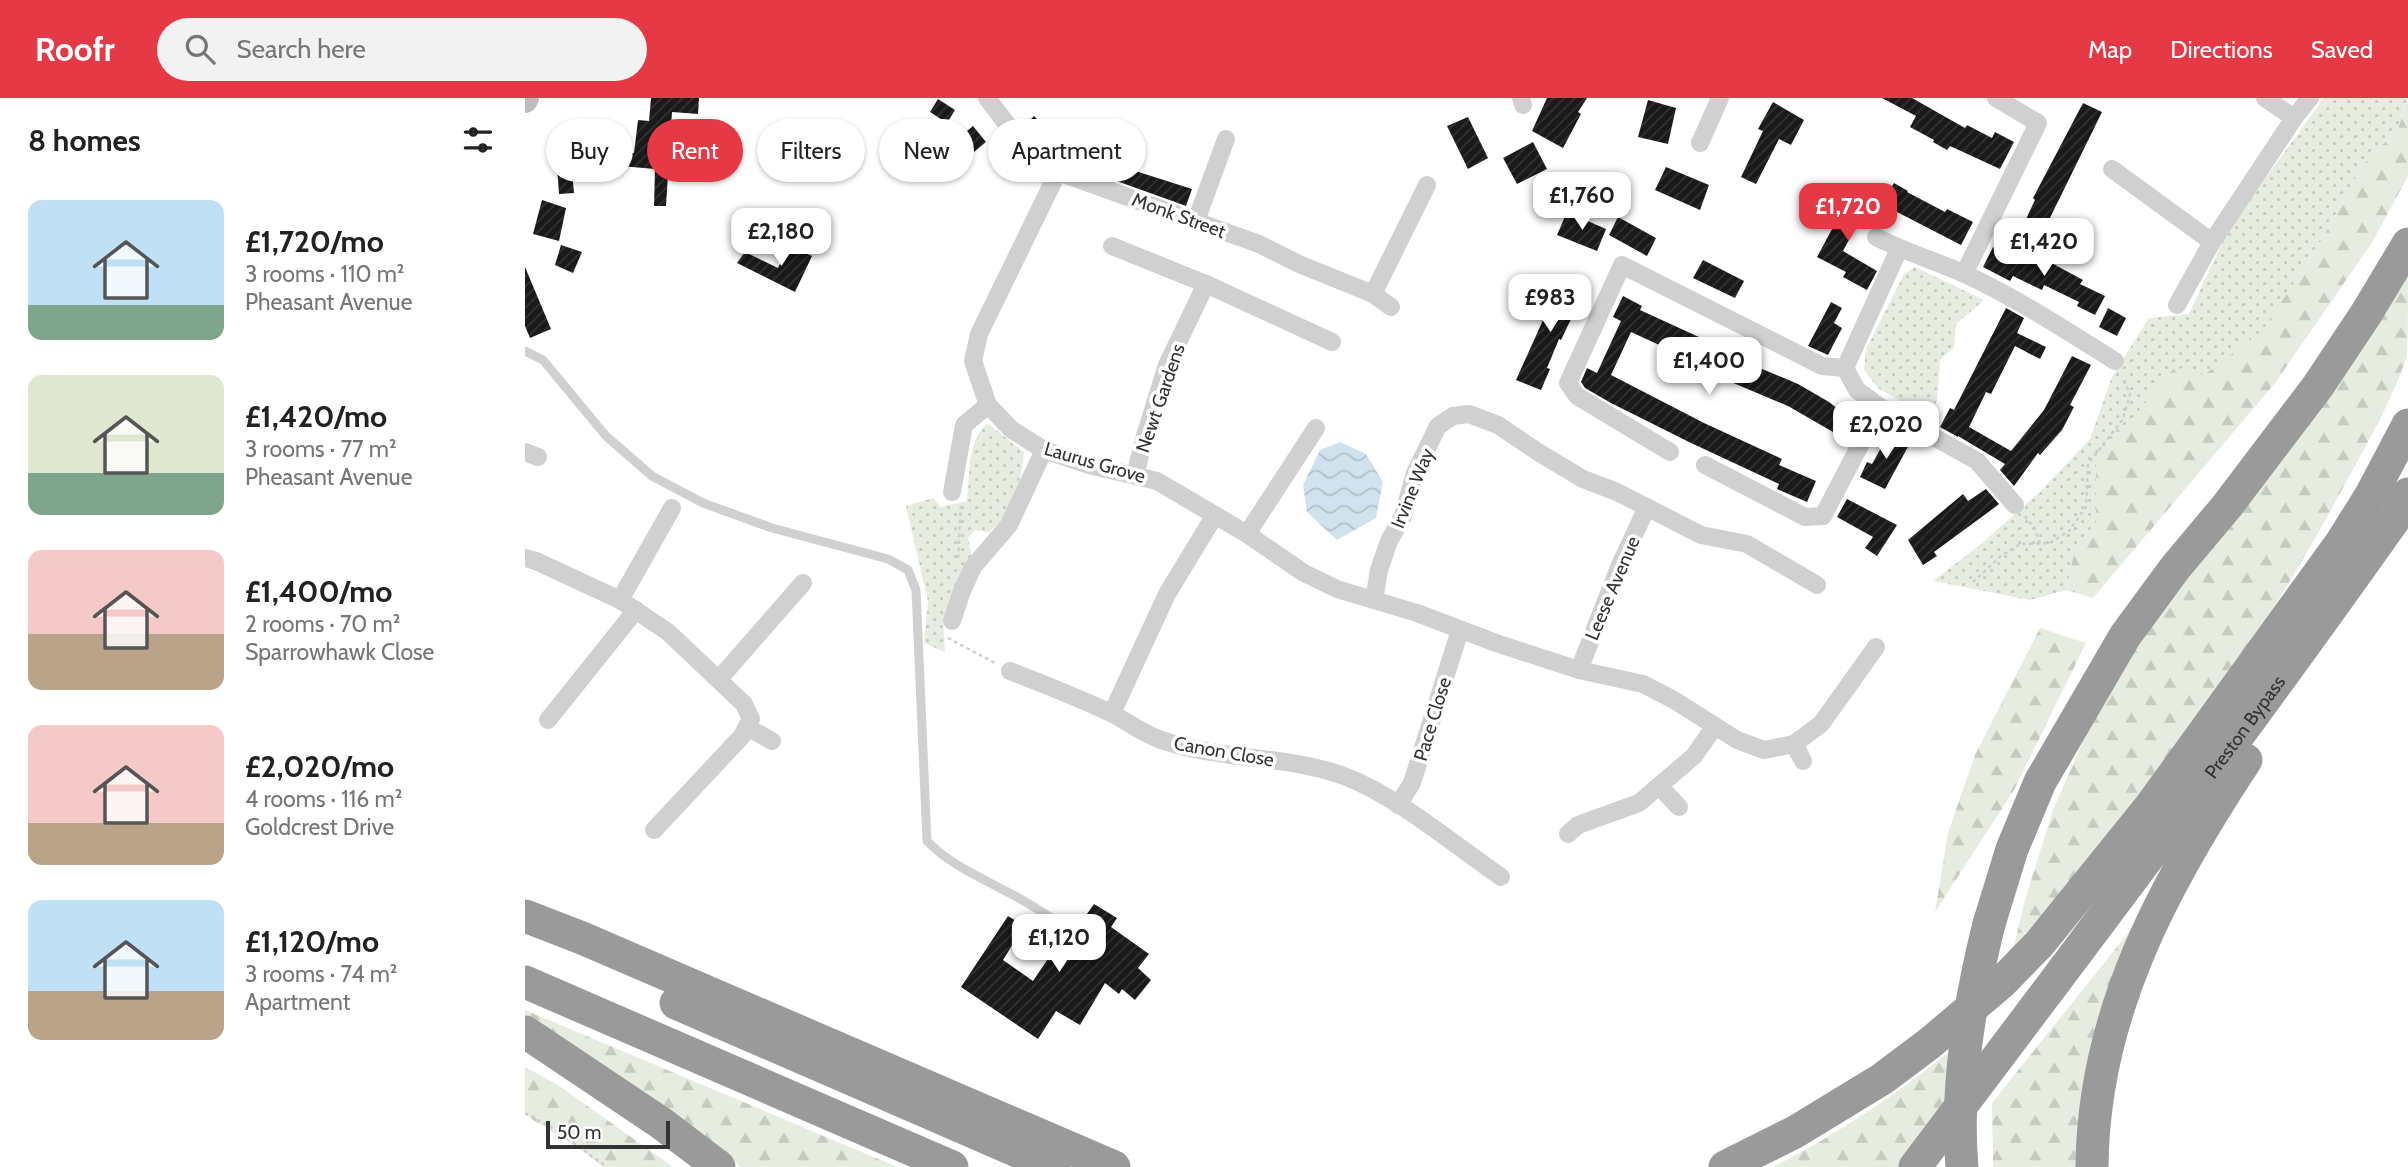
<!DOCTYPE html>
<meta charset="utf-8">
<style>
body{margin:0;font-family:Cabin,sans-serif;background:#f2f2f2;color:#222;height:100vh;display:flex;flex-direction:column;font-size:26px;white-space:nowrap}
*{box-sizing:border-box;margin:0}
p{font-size:23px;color:#767676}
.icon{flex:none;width:38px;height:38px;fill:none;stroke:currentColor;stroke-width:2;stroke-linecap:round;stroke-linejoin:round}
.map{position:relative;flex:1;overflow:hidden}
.panel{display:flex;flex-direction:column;background:#fff;width:525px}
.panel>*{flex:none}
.hud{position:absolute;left:21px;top:21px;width:665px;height:63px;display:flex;gap:14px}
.scale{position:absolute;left:21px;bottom:18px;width:124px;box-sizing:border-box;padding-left:7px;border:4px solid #333;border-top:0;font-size:19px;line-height:24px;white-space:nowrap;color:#333;-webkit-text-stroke:5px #fff;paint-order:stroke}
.price{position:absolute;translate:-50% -60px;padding:0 16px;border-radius:14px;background:#fff;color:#222;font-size:23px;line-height:46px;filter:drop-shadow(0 2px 4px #0008)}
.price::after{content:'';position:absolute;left:50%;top:42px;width:21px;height:16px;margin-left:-10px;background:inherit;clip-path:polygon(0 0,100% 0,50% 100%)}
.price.on{background:#e63946;color:#fff}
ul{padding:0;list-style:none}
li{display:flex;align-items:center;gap:21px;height:175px;padding:0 28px}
li span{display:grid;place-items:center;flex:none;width:196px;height:140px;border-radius:14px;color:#555}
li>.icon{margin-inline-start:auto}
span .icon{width:84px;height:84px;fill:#fffc;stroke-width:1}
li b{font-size:30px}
h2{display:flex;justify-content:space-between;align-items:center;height:84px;padding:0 28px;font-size:30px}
.pill{padding:0 24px;border-radius:32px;background:#fff;box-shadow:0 2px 5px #0004;font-size:24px;line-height:63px}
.pill.on{background:#e63946;color:#fff}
header{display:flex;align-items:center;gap:42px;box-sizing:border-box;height:98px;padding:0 35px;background:#e63946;color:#fff}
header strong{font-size:33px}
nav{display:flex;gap:38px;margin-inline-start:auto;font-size:24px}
.search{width:490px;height:63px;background:#f2f2f2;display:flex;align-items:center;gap:18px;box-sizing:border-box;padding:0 24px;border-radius:38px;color:#767676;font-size:26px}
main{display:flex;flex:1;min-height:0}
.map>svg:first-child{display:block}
.grass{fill:url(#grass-dots)}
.forest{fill:url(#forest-firs)}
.water{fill:url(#water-waves)}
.building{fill:url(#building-hatch)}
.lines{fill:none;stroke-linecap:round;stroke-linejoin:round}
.path{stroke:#cdcdcd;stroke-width:2.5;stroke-dasharray:3.5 3.5;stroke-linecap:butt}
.lane{stroke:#d0d0d0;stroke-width:9}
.street{stroke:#d0d0d0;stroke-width:18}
.secondary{stroke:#bdbdbd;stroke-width:26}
.highway{stroke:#9a9a9a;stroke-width:33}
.highway-bridge{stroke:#9a9a9a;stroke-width:33}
.labels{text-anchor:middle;stroke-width:7;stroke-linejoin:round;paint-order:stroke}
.street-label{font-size:19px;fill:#333;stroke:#fff}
</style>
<header>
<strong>Roofr</strong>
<div class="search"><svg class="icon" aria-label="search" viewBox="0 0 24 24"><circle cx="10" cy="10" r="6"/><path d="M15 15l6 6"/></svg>Search here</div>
<nav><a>Map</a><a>Directions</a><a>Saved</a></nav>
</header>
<main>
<section class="panel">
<h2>8 homes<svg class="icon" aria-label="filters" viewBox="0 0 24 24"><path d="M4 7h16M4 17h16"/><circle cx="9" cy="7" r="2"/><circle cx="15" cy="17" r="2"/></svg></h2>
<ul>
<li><span style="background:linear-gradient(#bfe0f5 75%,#7fa58c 0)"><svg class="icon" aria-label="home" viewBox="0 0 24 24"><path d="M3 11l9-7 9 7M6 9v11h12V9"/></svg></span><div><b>£1,720/mo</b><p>3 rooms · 110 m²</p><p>Pheasant Avenue</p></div></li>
<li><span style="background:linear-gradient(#dfe7d0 70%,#7fa58c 0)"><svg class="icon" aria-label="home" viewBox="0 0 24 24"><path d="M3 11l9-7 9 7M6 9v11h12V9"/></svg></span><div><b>£1,420/mo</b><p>3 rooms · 77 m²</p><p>Pheasant Avenue</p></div></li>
<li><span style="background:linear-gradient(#f6c9c9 60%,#b9a48a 0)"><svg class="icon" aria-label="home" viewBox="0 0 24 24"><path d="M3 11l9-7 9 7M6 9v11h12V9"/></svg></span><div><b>£1,400/mo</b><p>2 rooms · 70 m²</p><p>Sparrowhawk Close</p></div></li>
<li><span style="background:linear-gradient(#f6c9c9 70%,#b9a48a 0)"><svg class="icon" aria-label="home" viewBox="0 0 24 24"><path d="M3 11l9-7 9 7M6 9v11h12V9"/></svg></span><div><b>£2,020/mo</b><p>4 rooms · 116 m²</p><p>Goldcrest Drive</p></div></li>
<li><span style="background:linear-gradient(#bfe0f5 65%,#b9a48a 0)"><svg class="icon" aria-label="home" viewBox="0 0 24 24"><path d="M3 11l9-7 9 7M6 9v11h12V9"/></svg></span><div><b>£1,120/mo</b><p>3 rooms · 74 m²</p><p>Apartment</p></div></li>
</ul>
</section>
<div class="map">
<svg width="1883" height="1069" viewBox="0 0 1883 1069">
<defs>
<pattern id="grass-dots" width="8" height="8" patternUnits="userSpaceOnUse" patternTransform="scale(1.75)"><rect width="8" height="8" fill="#e6ecdf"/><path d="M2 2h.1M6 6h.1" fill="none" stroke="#c6cbc0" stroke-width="1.8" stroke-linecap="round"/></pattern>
<pattern id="forest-firs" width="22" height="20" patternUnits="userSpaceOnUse" patternTransform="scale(1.75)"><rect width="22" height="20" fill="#e6ecdf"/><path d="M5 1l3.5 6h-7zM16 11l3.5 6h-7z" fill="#c6cbc0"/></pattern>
<pattern id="water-waves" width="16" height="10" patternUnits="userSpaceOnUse" patternTransform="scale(1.75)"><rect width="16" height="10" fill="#cfe2ee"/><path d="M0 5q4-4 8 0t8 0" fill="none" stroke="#b2c2cd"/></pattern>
<pattern id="building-hatch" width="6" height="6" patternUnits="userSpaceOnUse" patternTransform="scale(1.75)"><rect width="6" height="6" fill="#1a1a1a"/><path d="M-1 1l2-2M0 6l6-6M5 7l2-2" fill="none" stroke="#333"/></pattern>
</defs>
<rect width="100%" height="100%" fill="#fff"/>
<g class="grass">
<polygon points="1799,0 1883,0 1873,31 1838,67 1788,157 1737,234 1572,364 1571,434 1548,460 1541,492 1505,502 1408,483 1456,446 1515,394 1565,341 1587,279 1624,220 1664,216 1704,130"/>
<polygon points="1390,169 1459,202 1431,226 1429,249 1415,262 1412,303 1401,318 1353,290 1339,272 1341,251 1379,176"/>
<path d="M 462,325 L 499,354 C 497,382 488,417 464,434 L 450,432 L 443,440 L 447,459 L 418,522 L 420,554 L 399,545 L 403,503 L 381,408 L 408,400 L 416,409 L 442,403 C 445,376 442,346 462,325 Z"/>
</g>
<g class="forest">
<polygon points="1883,1 1883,78 1848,143 1750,285 1568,500 1541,492 1548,460 1571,434 1571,364 1650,269 1679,277 1737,233 1788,157 1838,67 1873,31"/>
<path d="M 1883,174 C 1883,192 1883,244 1882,258 C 1866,305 1838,353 1814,397 C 1726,561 1614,710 1489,848 L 1500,802 L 1528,712 L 1566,625 L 1612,543 Z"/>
<polygon points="1515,530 1561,545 1489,692 1410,814 1423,735 1450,657"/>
<polygon points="1612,824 1558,1069 1468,1069 1467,1005"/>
<polygon points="0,912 372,1069 216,1069 160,1027 0,924"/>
<path d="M 1430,949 L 1426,1005 L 1378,1069 L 1248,1069 C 1314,1035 1373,996 1430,949 Z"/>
<polygon points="0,969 33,987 148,1069 78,1069 54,1050 0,1017"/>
</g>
<polygon class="water" points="815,344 841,356 858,384 851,420 812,442 782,414 778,387 795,352"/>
<g class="building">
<polygon points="126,0 174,0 173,16 147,14 141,108 129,108 130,71 84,67 86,53 109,55 113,22 124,23"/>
<polygon points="1022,0 1062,0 1053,14 1056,16 1038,50 1007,33"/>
<polygon points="1357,0 1387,0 1440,30 1442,27 1467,40 1470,34 1489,44 1475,71 1425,48 1422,52 1408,44 1409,42 1385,29 1391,18"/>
<polygon points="413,1 430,12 422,25 405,14"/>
<polygon points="1123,2 1151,10 1143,46 1113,39"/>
<polygon points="1248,4 1279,22 1266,47 1254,41 1231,86 1216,79 1238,33 1233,31"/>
<polygon points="1558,5 1577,14 1520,130 1501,121 1510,102 1508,100"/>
<polygon points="509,18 528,37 583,59 582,64 667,91 661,108 539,64 500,27"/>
<polygon points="943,19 963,60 943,71 922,28"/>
<polygon points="448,28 461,44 449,54 436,38"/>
<polygon points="1008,44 1022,71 992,86 978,60"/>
<polygon points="45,51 49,95 34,96 31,53"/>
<polygon points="1141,69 1184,87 1175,112 1130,92"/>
<polygon points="1369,85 1383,93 1382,94 1420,114 1422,111 1448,124 1436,147 1372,114 1370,117 1355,109"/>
<polygon points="1328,92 1346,101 1318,153 1352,173 1342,192 1318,179 1321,174 1292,159"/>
<polygon points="17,102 41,110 34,143 8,136"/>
<polygon points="1042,114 1081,131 1072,153 1032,137"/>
<polygon points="1093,119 1131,140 1122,158 1084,137"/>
<polygon points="36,147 57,154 48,175 30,167"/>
<polygon points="264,147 287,158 270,194 212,165 220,154 253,170"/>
<polygon points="1468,149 1501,166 1506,154 1558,182 1555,186 1580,198 1570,217 1552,208 1554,204 1519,187 1517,192 1488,178 1485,183 1458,169"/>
<polygon points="1178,162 1219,183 1210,200 1168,180"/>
<polygon points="0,169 26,231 5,240 0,228"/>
<polygon points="1038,178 1058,186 1045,217 1047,219 1036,242 1034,241 1022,270 1025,271 1016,292 991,282"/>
<polygon points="1098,198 1117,208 1115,212 1187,245 1185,249 1273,286 1304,304 1327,322 1315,338 1263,308 1199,281 1200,279 1179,271 1180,268 1106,234 1086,277 1179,325 1257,361 1254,367 1291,383 1282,404 1252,391 1254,386 1164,344 1086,305 1060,290 1056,284 1062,270 1072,275 1096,223 1088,219"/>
<polygon points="1306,204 1317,210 1309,225 1317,230 1303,257 1283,248"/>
<polygon points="1481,210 1499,220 1492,235 1521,249 1515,261 1490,248 1466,296 1461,294 1444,329 1486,353 1519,312 1547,258 1566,267 1545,307 1549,309 1537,332 1515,357 1513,355 1489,388 1475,372 1480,366 1433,338 1433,339 1415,329 1425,310 1429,312"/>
<polygon points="1583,210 1601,220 1592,238 1574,229"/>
<polygon points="1365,334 1385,345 1360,391 1335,379 1342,364 1347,366"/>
<polygon points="1461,391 1474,406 1473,407 1409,454 1412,458 1398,467 1383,442 1438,396 1443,403"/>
<polygon points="1322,401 1372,427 1352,458 1340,450 1348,439 1312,419"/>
<polygon points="569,806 592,820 586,829 624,856 613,870 626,882 610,902 597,891 594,896 580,885 555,927 531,913 513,941 436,889 483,818 499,828 478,862 508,883 539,837 545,841 551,837 552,830"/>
</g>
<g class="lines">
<g class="path">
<polyline points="1500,418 1510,431 1515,446"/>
<polyline points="433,460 436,407"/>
<polyline points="1448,484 1476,458 1495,446 1525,445 1544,433 1561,409 1563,366 1598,321 1605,296 1597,279"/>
<polyline points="423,540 470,565"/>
<polyline points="0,1015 26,1029 82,1069"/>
</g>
<path class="lane" d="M 0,253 L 18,262 L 81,338 L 127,378 L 178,405 L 247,430 L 363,461 L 383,472 L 391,492 L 402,743 C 427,769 460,781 490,798 C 509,808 528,821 546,833"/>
<g class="street">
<polyline points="462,0 481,25 533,74 734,146 774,166 848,196 866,209"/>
<polyline points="996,0 998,7"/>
<polyline points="1769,20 1785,0"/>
<polyline points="1175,45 1195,0"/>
<polyline points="1587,71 1687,144"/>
<polyline points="533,74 454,236 448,263 463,307 487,332 519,352 564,367 632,383 722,436 779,475 812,491 892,515 971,545 1054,572 1118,586 1149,602 1212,642 1239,652 1269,646 1296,626 1351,549"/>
<polyline points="671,123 701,41"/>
<path d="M 1351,139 C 1380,154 1411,163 1440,176 C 1493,201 1541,232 1590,263"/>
<polyline points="587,148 681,186 807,244"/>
<polyline points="1374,151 1320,270 1332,292 1355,309 1452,363 1490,407"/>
<polyline points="1439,176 1513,25 1471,0"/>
<polyline points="848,196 902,87"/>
<polyline points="1652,207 1687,144 1769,20 1740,0"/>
<polyline points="0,354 13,359"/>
<polyline points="1145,354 1052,298 1043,285 1097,167 1297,268 1320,270"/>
<polyline points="1180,367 1280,419 1298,418 1355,309"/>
<polyline points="610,377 620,338 642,267 681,186"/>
<polyline points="427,394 439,327 463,307"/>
<polyline points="722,436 791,330"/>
<polyline points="0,460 11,463 95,502 143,534 219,606 226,621 217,638 129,732"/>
<polyline points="95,502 147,410"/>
<polyline points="849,502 854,472 864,443 878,418 890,375 913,328 928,318 944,316 973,327 1013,354 1058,381 1092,394 1176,437 1222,446 1292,487"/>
<polyline points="427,523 437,493 448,469 484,427 519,352"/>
<polyline points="1054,572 1095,467 1122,409"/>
<path d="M 485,573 C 519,586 551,599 584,614 C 600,622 614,633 631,640 C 691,663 758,656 819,678 C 872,698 928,746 976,779"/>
<polyline points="194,581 278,485"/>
<polyline points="587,615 642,496 690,417"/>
<polyline points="23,622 111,512"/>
<polyline points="222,629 247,643"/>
<polyline points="1269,646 1278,663"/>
<polyline points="1134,688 1154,709"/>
<polyline points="873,707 887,685 935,532"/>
<polyline points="1043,736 1053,727 1114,705 1169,658 1190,628"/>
</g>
<polyline class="secondary" points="0,2 1,0"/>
<g class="highway">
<polyline points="0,818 57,840 589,1069"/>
<polyline points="1464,826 1487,751 1515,684 1600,538 1650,470 1702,408 1793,288 1841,216 1883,146"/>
<polyline points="0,884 427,1069"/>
<polyline points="151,905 529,1069"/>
<polyline points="0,934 136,1025 194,1069"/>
<polyline points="1200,1069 1270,1034 1357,981 1405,945 1476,885 1514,846 1625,709 1816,445 1846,397 1883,327"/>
<path id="s1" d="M 1390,1069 C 1553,853 1717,637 1873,416 L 1883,396"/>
<path d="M 1567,1069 C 1568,916 1639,786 1721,662"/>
</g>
<path class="highway-bridge" d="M 1437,1069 C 1430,991 1445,902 1464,826"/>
</g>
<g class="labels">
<g class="street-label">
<text transform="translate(654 117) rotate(20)" y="7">Monk Street</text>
<text transform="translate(635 300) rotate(-71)" y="7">Newt Gardens</text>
<text transform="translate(570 364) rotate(16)" y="7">Laurus Grove</text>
<text transform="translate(887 390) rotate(-68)" y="7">Irvine Way</text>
<text transform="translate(1087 490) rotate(-67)" y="7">Leese Avenue</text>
<text transform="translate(907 621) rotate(-73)" y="7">Pace Close</text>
<text dy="7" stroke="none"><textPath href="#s1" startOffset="550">Preston Bypass</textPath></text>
<text transform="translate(699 653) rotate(10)" y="7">Canon Close</text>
</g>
</g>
</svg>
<div class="scale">50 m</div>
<b class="price" style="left:1057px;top:134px">£1,760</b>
<b class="price on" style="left:1323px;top:145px">£1,720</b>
<b class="price" style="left:256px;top:170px">£2,180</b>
<b class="price" style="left:1519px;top:180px">£1,420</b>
<b class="price" style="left:1025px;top:236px">£983</b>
<b class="price" style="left:1184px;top:299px">£1,400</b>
<b class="price" style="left:1361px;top:363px">£2,020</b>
<b class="price" style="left:534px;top:876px">£1,120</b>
<div class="hud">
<a class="pill">Buy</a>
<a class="pill on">Rent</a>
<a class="pill">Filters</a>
<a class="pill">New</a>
<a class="pill">Apartment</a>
</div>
</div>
</main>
